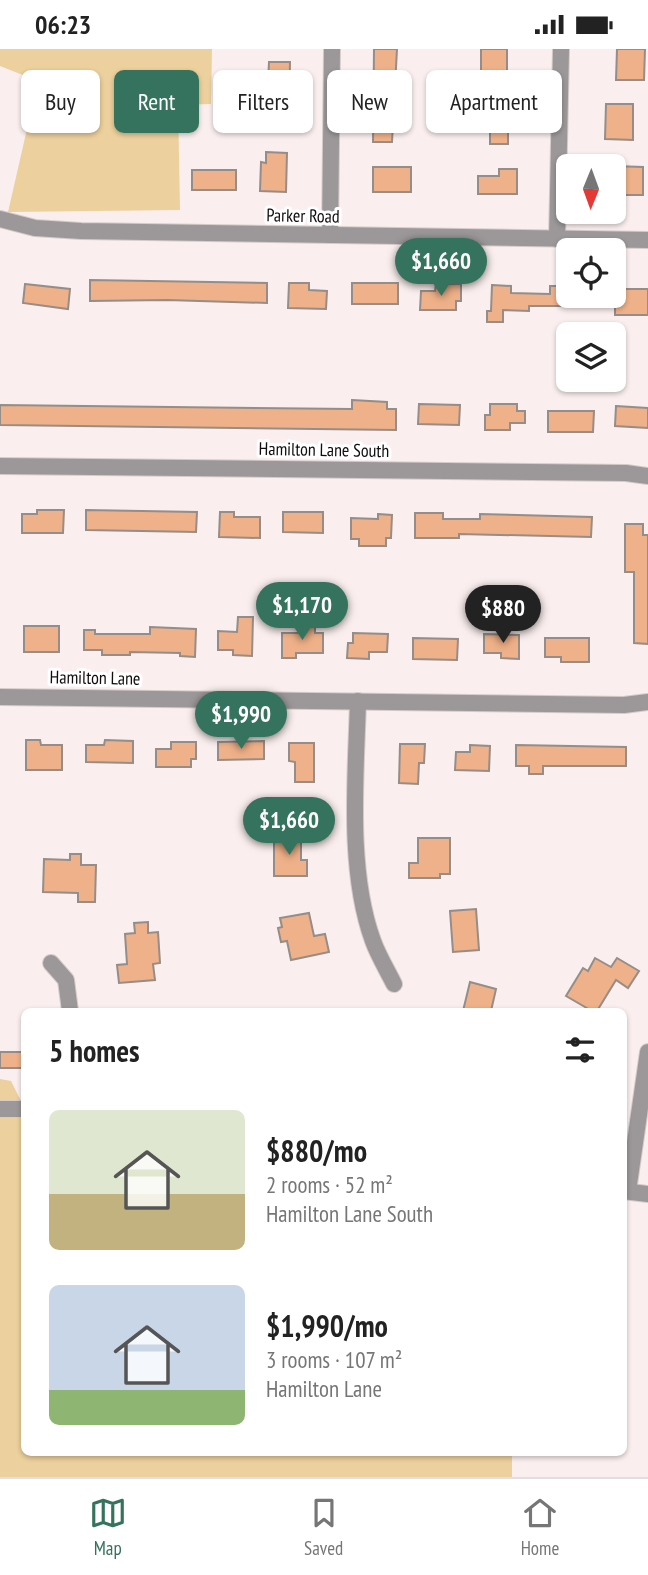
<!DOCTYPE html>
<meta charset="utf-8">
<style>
body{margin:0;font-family:"PT Sans Narrow",sans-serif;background:#f2f2f2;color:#222;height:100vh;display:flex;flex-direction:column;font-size:26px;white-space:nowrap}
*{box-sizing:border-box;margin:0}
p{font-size:23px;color:#767676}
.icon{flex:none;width:38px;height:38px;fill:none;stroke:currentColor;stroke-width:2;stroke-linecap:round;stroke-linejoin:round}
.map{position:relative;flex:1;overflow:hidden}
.panel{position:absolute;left:21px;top:959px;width:606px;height:448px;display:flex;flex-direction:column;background:#fff;border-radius:10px;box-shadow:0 2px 5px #0004}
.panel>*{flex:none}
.guide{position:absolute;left:21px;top:21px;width:607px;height:63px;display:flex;gap:14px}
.needle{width:46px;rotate:181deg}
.tools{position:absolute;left:556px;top:105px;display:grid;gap:14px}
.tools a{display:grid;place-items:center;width:70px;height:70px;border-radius:10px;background:#fff;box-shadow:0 2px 5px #0004;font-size:35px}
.price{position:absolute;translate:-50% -60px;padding:0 16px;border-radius:24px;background:#36735f;color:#fff;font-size:23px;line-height:46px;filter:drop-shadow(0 2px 4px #0008)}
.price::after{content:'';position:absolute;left:50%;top:42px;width:21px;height:16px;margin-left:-10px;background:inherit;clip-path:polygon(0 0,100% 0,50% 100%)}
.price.current{background:#222;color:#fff}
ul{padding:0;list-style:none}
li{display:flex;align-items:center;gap:21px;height:175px;padding:0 28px}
li span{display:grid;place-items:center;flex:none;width:196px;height:140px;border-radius:10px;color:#555}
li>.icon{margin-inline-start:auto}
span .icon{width:84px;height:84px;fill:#fffc;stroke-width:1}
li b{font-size:30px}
h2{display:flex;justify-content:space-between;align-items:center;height:84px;padding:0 28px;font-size:30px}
.pill{padding:0 24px;border-radius:10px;background:#fff;box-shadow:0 2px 5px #0004;font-size:24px;line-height:63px}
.pill.current{background:#36735f;color:#fff}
.status{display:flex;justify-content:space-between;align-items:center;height:49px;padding:0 35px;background:#fff;direction:ltr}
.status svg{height:19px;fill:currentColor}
.dock{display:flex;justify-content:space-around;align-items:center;height:98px;border-top:2px solid #e0e0e0;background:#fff;font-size:19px;color:#767676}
.dock a{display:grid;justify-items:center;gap:4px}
.dock .current{color:#36735f}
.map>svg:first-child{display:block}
.green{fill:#ecd09d}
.building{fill:#efb189;stroke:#958d88;stroke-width:2}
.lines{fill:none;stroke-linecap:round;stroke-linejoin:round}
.minor-casing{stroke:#d5cbca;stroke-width:18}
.minor{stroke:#9c9899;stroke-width:16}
.labels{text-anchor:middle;stroke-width:6;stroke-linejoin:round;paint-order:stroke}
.street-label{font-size:18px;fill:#110d0d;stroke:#fff}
</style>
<div class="status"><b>06:23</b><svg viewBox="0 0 49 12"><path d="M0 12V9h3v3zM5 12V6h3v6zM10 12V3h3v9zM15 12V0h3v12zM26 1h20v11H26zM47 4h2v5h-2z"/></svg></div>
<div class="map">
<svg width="648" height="1428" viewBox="0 0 648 1428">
<rect width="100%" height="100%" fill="#faefee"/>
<g class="green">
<polygon points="0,0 212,0 211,55 178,56 180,161 8,163 38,32 0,17"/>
<polygon points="0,1030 11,1032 24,1058 24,1404 512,1404 512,1428 0,1428"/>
</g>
<g class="building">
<polygon points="374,0 397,0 392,93 373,93"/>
<polygon points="481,0 507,0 507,48 513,48 513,77 508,77 508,95 490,95 490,29 481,29"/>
<polygon points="617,0 645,0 644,31 616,31"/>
<polygon points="269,13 290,13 289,59 269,58 269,49 257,48 257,33 268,34"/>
<polygon points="606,55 633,55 633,91 605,90"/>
<polygon points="266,103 287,104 286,143 260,142 261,113 266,114"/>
<polygon points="614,117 643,118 643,146 614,146"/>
<rect x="373" y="118" width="38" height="25"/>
<polygon points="499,120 517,120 517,145 478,145 478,127 499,127"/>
<rect x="192" y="121" width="44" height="20"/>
<polygon points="90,231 267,234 267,254 167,251 90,252"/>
<polygon points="289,234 309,234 309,241 327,242 326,260 288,259"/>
<rect x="352" y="234" width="46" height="21"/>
<polygon points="25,235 70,240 68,260 23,254"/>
<polygon points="436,235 461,235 461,252 456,252 456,261 420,261 421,242 435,242"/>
<polygon points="492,236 511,237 511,244 550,245 550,237 569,237 569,257 529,257 529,262 503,261 503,273 487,273 487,262 491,262"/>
<rect x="615" y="240" width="33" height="26"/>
<polygon points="352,351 387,353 387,360 396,360 396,381 0,376 0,356 352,360"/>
<polygon points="419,355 460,356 459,376 418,375"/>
<polygon points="490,355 517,355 517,362 525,362 525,374 510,374 510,381 485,381 485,366 490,366"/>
<polygon points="616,357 648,359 648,379 615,377"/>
<polygon points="548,362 594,362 593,383 548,383"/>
<polygon points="37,461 64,461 63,484 22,484 22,465 37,465"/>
<polygon points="86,461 197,463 196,483 86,481"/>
<polygon points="220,463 234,463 234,468 260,468 260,489 219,488"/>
<polygon points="283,463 323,463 323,484 283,483"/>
<polygon points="415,464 443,464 443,470 480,470 480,465 592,468 591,488 459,485 459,489 415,489"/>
<polygon points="378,465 392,466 391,489 386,489 386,497 359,497 359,490 351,490 351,469 378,470"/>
<polygon points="625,475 643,475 643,486 648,486 648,595 634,594 634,523 625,523"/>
<polygon points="238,568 253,568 252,607 233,606 233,601 218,601 218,582 237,583"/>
<polygon points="303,575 315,575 315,584 323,584 323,604 296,604 296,609 282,609 282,584 303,584"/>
<rect x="24" y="577" width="35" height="26"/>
<polygon points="150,578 196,580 195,608 180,607 180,604 130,603 130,606 102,606 102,601 84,601 84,581 95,581 95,585 150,585"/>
<polygon points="353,584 388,585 387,603 369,603 369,610 347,609 348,594 353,594"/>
<polygon points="484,585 519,586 519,610 501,609 501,604 484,604"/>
<polygon points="413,589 458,590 457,611 413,610"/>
<polygon points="545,589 589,589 589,613 561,613 561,608 545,608"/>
<polygon points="26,691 40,691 41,696 62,696 62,721 26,721"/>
<polygon points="105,691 133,692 133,714 86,713 86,696 104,696"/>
<polygon points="264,692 264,710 218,711 218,693"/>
<polygon points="171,693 196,693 196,710 191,710 191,718 156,718 156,700 171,700"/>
<polygon points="289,694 314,694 314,733 295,733 295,713 289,712"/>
<polygon points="400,695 425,695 424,714 419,714 418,735 399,734"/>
<polygon points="470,696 490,697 489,722 455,721 456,703 470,703"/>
<polygon points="516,696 626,698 626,717 543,717 543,725 529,725 529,717 516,717"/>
<polygon points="274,787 301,787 301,811 307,811 307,827 274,827"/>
<polygon points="418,789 450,789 450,825 440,825 440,829 409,829 409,814 418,814"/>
<polygon points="70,805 81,805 81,816 96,816 95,853 78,853 78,844 43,843 44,810 70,811"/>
<polygon points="476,860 479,901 453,903 450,862"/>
<polygon points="309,864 314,887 325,885 329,903 291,911 287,892 281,893 278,879 282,878 280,869"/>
<polygon points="148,873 148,884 158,883 160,914 153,915 155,931 119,934 117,916 127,915 125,885 135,884 134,874"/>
<polygon points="595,909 611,918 617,909 639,922 628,939 616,931 597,962 592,962 566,947 583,919 588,922"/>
<polygon points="470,933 496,940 491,962 463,962"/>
<rect x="0" y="1003" width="24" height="16"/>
</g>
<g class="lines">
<defs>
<g id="minor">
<polyline points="0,170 35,179 81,182 648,191"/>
<polyline points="330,186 332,0"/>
<polyline points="557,190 561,0"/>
<polyline points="0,417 626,424 648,427"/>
<polyline points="0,648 624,656 648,653"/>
<path d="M 358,652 C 356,726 347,821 373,892 C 378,906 387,921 394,935"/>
<polyline points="51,914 66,931 70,962"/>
<polyline points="0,1060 24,1060"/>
<polyline points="623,1142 648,1145"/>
<polyline points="628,1142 648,1003"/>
</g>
</defs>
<use href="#minor" class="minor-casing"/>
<use href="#minor" class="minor"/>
</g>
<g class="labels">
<g class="street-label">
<text transform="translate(303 167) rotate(1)" y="6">Parker Road</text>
<text transform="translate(324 401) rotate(1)" y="6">Hamilton Lane South</text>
<text transform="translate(95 629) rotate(1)" y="6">Hamilton Lane</text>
</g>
</g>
</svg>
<div class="tools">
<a><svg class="needle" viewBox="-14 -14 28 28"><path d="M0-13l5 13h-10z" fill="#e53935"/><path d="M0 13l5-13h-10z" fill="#767676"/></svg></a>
<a><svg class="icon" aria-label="locate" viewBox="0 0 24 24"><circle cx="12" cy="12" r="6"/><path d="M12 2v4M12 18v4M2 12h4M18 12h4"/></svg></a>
<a><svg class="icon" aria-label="layers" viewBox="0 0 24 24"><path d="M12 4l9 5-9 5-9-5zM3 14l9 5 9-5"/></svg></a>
</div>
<b class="price" style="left:441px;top:249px">$1,660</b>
<b class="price" style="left:302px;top:593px">$1,170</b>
<b class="price current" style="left:503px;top:596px">$880</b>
<b class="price" style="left:241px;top:702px">$1,990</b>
<b class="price" style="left:289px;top:808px">$1,660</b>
<div class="guide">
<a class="pill">Buy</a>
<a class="pill current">Rent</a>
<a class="pill">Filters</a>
<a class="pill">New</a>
<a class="pill">Apartment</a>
</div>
<section class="panel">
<h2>5 homes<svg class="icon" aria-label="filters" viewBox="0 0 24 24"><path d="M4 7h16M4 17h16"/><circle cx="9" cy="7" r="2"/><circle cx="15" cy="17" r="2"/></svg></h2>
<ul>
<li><span style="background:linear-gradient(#dfe7d0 60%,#c2b280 0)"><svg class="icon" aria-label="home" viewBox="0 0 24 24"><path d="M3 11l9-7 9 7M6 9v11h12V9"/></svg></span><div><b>$880/mo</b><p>2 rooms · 52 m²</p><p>Hamilton Lane South</p></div></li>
<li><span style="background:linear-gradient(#c9d6e8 75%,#8fb573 0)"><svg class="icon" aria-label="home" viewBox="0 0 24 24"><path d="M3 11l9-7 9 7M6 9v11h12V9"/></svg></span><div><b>$1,990/mo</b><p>3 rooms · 107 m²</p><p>Hamilton Lane</p></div></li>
</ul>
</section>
</div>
<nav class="dock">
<a class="current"><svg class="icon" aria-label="map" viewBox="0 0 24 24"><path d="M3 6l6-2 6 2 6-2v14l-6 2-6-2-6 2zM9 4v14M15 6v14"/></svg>Map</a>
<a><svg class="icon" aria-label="saved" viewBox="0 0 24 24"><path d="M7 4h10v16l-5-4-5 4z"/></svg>Saved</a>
<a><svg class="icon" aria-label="home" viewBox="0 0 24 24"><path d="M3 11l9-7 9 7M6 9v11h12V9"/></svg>Home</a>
</nav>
